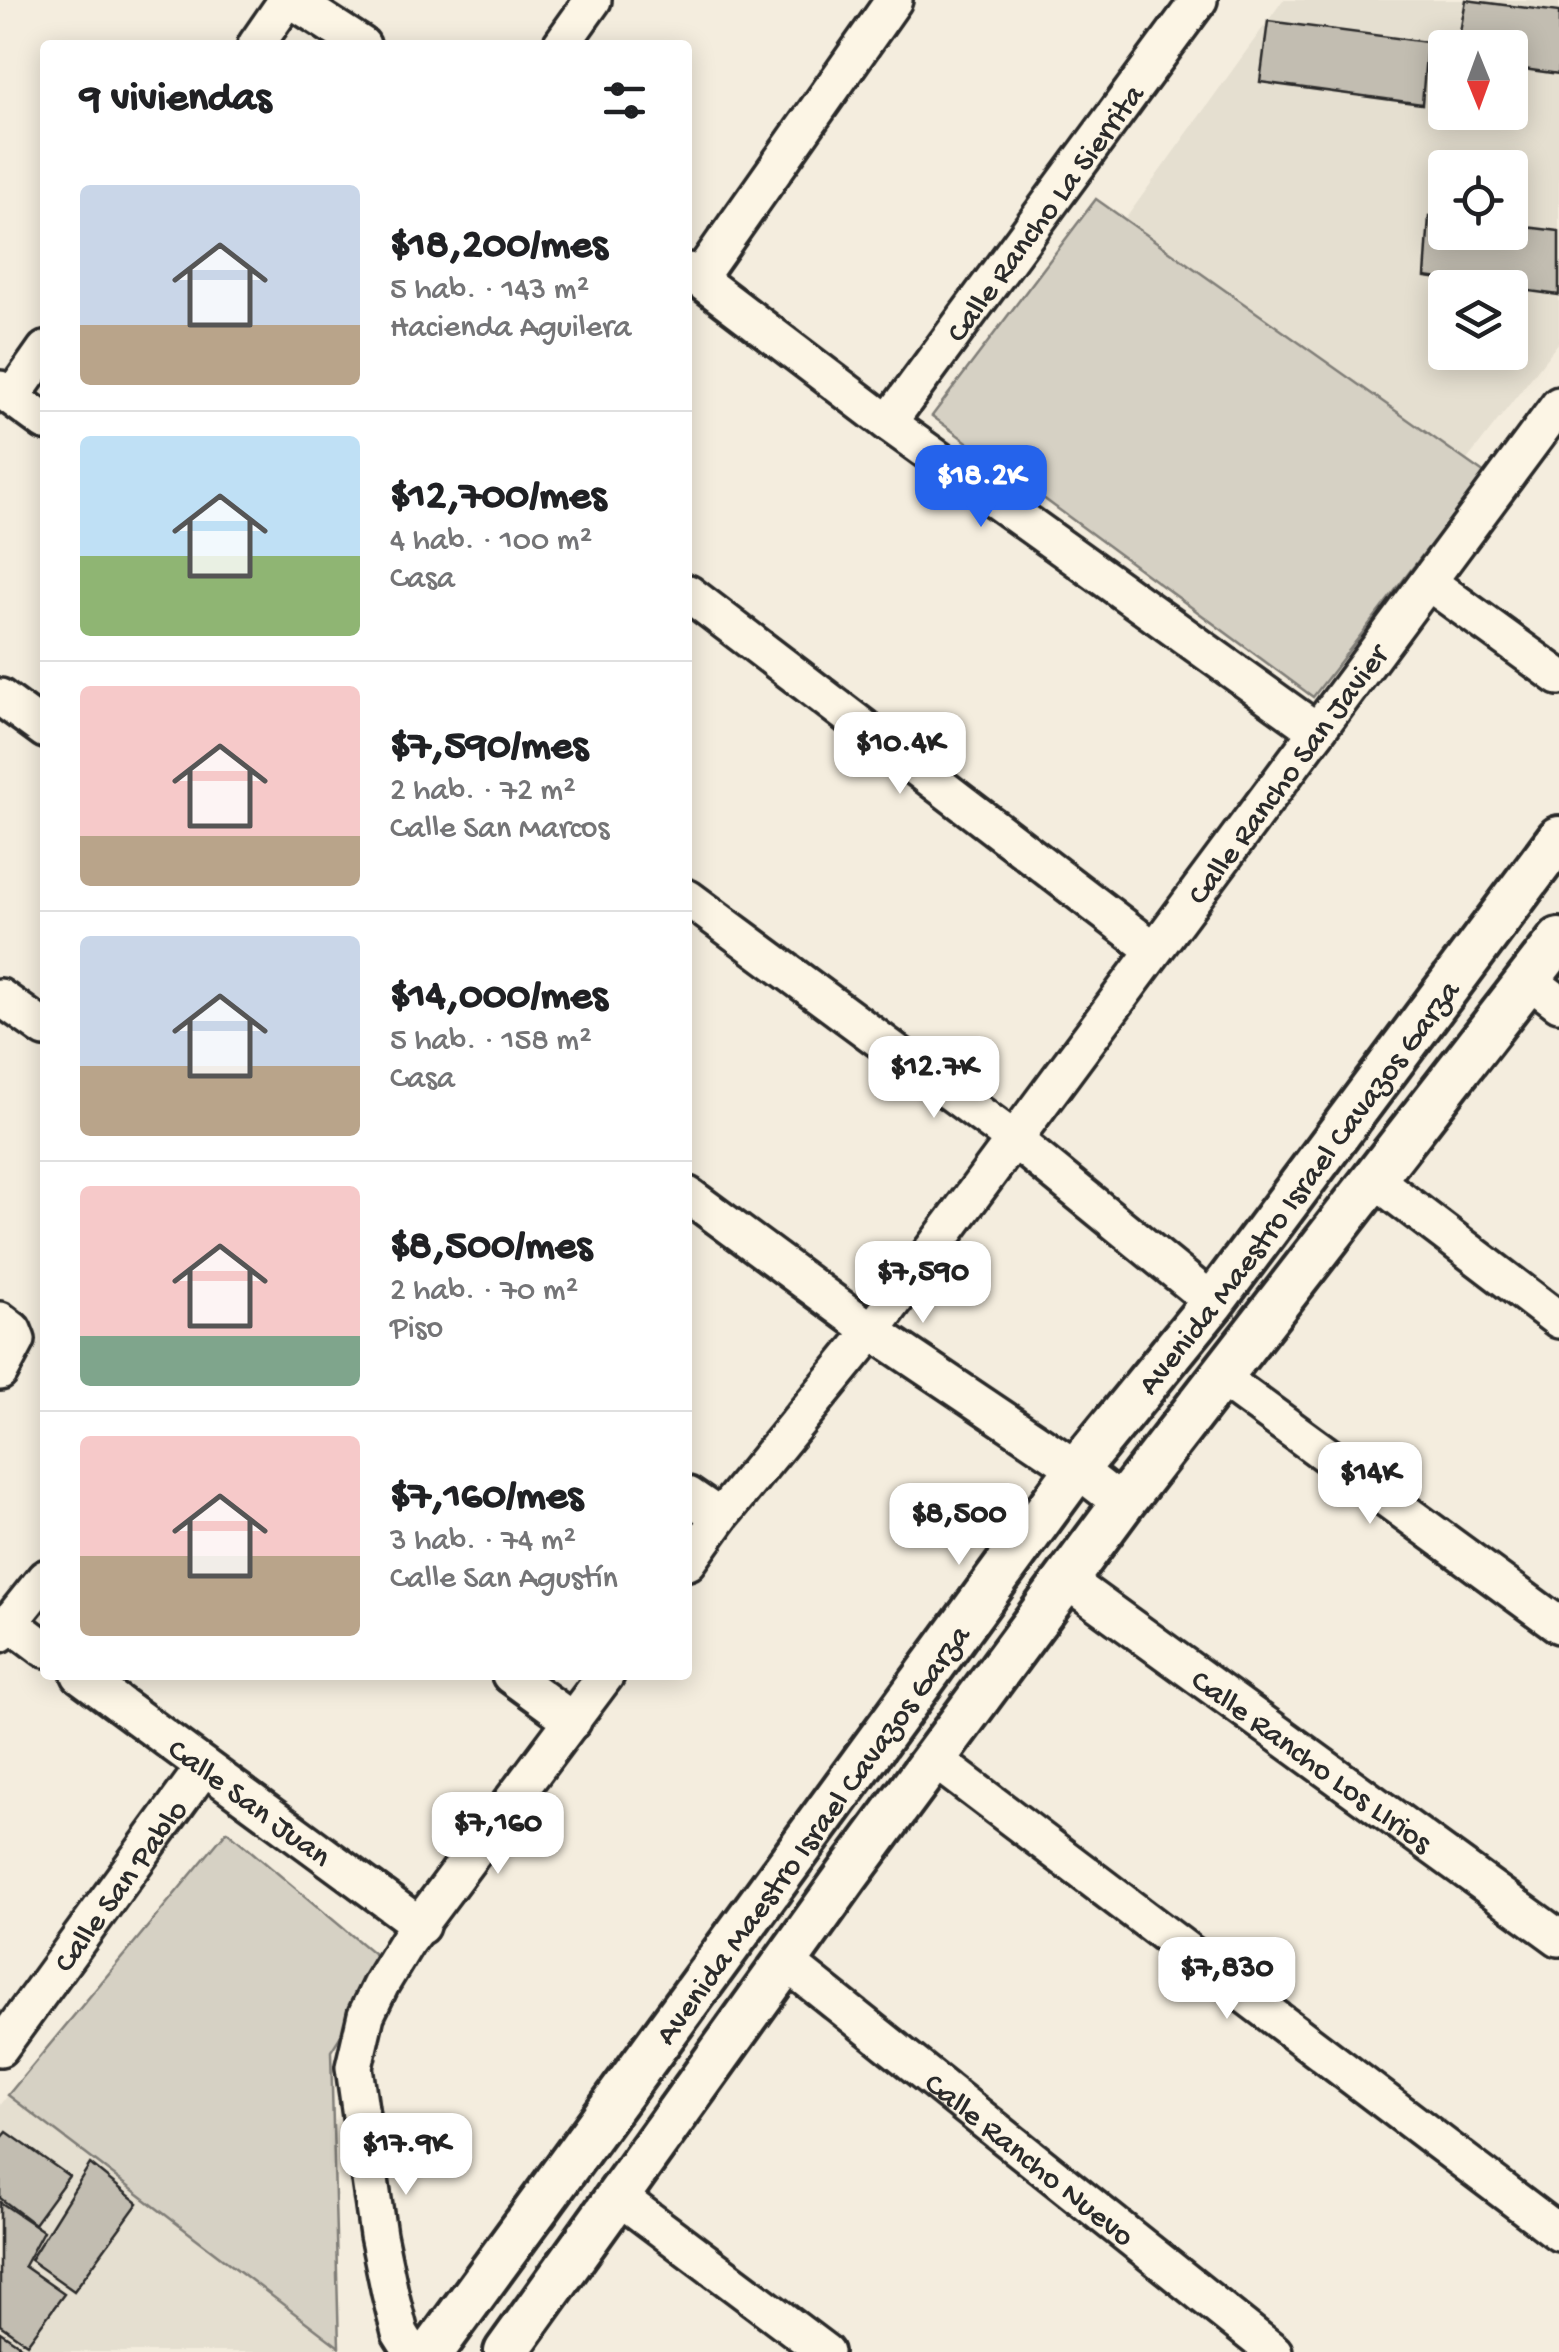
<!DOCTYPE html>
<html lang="es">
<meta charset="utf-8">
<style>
body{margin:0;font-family:"Gochi Hand",sans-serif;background:#f2f2f2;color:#202124;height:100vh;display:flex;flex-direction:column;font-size:38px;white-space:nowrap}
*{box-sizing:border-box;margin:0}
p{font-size:32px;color:#757577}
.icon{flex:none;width:55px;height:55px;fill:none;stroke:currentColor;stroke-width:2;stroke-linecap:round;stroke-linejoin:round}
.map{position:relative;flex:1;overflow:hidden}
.panel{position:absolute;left:40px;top:40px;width:652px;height:1640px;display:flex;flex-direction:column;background:#fff;border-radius:10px;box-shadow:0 5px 25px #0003}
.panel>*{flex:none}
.needle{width:65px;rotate:179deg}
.fabs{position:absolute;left:1428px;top:30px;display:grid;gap:20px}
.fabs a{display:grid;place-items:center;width:100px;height:100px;border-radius:10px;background:#fff;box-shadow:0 5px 25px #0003;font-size:50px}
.price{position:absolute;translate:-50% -85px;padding:0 22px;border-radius:20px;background:#fff;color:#222;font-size:32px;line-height:65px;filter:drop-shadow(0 2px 5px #0008)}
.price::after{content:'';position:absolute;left:50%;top:60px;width:30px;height:22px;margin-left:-15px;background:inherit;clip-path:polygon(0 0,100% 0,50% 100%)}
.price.current{background:#2563eb;color:#fff}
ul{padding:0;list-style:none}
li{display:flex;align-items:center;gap:30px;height:250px;padding:0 40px}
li+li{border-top:2px solid #e0e0e0}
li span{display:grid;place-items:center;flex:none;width:280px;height:200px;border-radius:10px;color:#555}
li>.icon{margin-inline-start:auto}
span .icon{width:120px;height:120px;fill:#fffc;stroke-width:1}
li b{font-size:42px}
h2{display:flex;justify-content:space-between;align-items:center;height:120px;padding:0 40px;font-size:42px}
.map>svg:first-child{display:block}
.built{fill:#e5dfd0;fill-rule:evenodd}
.green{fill:#d6d1c4;stroke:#807e78;stroke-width:2.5}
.building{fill:#c2bdb1;stroke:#2b2b2b;stroke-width:2.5}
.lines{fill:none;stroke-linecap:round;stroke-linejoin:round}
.minor-casing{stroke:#2b2b2b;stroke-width:42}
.tertiary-casing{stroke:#2b2b2b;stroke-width:50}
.minor{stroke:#fcf5e5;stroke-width:35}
.tertiary{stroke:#fcf5e5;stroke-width:42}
.labels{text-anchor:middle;stroke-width:8;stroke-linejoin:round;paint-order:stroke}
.street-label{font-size:32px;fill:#2b2b2b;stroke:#fcf5e5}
</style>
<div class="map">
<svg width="1559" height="2352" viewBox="0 0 1559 2352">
<rect width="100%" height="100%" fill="#f4edde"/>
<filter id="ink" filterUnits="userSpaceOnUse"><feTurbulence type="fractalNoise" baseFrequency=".01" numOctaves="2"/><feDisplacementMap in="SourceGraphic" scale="20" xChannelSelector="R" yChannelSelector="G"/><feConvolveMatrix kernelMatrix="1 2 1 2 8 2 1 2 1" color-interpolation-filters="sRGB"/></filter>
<g filter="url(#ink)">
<g class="built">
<path d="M 1283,0 L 1559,0 L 1559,342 L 1453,478 L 1116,232 ZM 1445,48 L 1510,48 L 1510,112 L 1445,112 ZM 1445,168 L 1510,168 L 1510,232 L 1445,232 ZM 1445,288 L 1510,288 L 1510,352 L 1445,352 Z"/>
<polygon points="8,2095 339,2347 340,2352 0,2352 0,2106"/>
</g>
<g class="green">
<polygon points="1096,199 1485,474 1313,697 932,416"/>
<polygon points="227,1831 386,1964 331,2051 339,2347 8,2095"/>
</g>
<g class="building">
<polygon points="1466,0 1559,12 1559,74 1510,67 1510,48 1457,48"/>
<polygon points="1268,21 1427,42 1422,104 1260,82"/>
<polygon points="1429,216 1445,218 1445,232 1510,232 1510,225 1559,231 1559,295 1425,277"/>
<polygon points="7,2132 69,2176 34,2224 0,2198 0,2140"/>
<polygon points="90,2164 138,2203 74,2291 30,2260"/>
<polygon points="0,2202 43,2231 24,2266 64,2294 27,2344 0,2325"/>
<polygon points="0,2332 25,2349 22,2352 0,2352"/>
</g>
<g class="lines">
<defs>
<g id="minor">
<polyline points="292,0 362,45"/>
<polyline points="256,45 287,0"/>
<polyline points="561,45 593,0"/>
<polyline points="688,271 888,423 1317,731"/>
<polyline points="698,279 894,0"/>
<polyline points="0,389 45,422"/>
<polyline points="12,397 45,350"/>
<path id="s1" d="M 888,423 L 1199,0"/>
<polyline points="1428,582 1559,677"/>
<polyline points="688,593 1153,949"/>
<polyline points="0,697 45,730"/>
<polyline points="688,898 1012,1138 1213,1302"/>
<polyline points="1529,980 1559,1003"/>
<polyline points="0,997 45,1029"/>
<polyline points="1374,1179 1559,1320"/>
<polyline points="688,1195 872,1331 1077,1469 1122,1504"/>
<polyline points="0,1320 13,1330 17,1340 0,1372"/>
<polyline points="1220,1377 1559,1625"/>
<polyline points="688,1495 720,1517"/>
<path id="s2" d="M 688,1562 L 720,1517 L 872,1331 L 1559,405"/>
<path id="s3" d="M 1066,1580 L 1559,1938"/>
<polyline points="9,1622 45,1649"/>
<polyline points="0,1634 45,1578"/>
<path id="s4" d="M 80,1675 L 421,1926"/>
<polyline points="510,1675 573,1721"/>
<polyline points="935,1760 1559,2233"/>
<path id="s5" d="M 787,1963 L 1274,2352"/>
<path id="s6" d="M 0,2048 L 204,1767"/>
<polyline points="619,2197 825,2352"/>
<polyline points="412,2352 400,2333 390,2293 378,2235 354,2067 366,2015 381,1984 407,1941 606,1675"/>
</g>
<g id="tertiary">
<path id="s7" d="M 432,2352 L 1077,1469 L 1213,1302 L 1559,838"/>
<polyline points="506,2352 847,1876 1122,1504 1559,940"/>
</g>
</defs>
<use href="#minor" class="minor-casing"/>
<use href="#tertiary" class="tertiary-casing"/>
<use href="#minor" class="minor"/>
<use href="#tertiary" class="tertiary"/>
</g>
</g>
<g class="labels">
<g class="street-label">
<text dy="11" stroke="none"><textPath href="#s1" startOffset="262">Calle Rancho La Sierrita</textPath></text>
<text dy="11" stroke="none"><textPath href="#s2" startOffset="990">Calle Rancho San Javier</textPath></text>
<text dy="11" stroke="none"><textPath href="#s7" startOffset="1452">Avenida Maestro Israel Cavazos Garza</textPath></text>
<text dy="11" stroke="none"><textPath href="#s3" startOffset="305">Calle Rancho Los LIrios</textPath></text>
<text dy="11" stroke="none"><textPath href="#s4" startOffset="212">Calle San Juan</textPath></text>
<text dy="11" stroke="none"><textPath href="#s7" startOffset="642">Avenida Maestro Israel Cavazos Garza</textPath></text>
<text dy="11" stroke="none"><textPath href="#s6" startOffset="202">Calle San Pablo</textPath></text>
<text dy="11" stroke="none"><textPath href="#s5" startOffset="312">Calle Rancho Nuevo</textPath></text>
</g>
</g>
</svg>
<div class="fabs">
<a><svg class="needle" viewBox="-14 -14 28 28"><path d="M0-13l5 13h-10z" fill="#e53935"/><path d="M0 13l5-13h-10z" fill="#757577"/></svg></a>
<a><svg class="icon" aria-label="locate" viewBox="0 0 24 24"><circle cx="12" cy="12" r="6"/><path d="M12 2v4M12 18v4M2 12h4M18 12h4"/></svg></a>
<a><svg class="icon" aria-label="layers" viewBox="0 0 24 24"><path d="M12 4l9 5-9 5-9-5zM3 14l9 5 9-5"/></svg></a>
</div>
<b class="price current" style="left:981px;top:530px">$18.2K</b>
<b class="price" style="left:900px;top:797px">$10.4K</b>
<b class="price" style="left:934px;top:1121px">$12.7K</b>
<b class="price" style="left:923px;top:1326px">$7,590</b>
<b class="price" style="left:1370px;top:1527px">$14K</b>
<b class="price" style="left:959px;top:1568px">$8,500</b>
<b class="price" style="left:498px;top:1877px">$7,160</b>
<b class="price" style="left:1227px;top:2022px">$7,830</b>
<b class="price" style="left:406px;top:2198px">$17.9K</b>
<section class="panel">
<h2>9 viviendas<svg class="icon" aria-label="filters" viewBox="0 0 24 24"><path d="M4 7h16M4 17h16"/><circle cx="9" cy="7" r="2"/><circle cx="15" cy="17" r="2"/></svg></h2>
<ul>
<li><span style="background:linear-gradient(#c9d6e8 70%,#b9a48a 0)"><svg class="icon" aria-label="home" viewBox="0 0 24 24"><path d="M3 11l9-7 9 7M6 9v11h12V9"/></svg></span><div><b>$18,200/mes</b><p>5 hab. · 143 m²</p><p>Hacienda Aguilera</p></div></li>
<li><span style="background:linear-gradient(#bfe0f5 60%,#8fb573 0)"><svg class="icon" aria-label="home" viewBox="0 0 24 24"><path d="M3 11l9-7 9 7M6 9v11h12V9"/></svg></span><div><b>$12,700/mes</b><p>4 hab. · 100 m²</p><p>Casa</p></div></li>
<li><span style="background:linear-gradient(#f6c9c9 75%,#b9a48a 0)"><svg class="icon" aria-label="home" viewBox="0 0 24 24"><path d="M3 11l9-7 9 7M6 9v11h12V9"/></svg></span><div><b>$7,590/mes</b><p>2 hab. · 72 m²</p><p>Calle San Marcos</p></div></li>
<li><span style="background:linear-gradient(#c9d6e8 65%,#b9a48a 0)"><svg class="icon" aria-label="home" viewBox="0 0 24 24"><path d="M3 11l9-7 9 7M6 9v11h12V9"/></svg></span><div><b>$14,000/mes</b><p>5 hab. · 158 m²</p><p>Casa</p></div></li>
<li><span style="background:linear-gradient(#f6c9c9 75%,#7fa58c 0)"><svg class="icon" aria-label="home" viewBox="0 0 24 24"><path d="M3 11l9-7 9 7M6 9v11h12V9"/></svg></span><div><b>$8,500/mes</b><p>2 hab. · 70 m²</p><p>Piso</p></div></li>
<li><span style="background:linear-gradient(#f6c9c9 60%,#b9a48a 0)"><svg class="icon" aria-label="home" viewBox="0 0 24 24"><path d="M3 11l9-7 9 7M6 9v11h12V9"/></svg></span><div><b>$7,160/mes</b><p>3 hab. · 74 m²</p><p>Calle San Agustín</p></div></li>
</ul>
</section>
</div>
